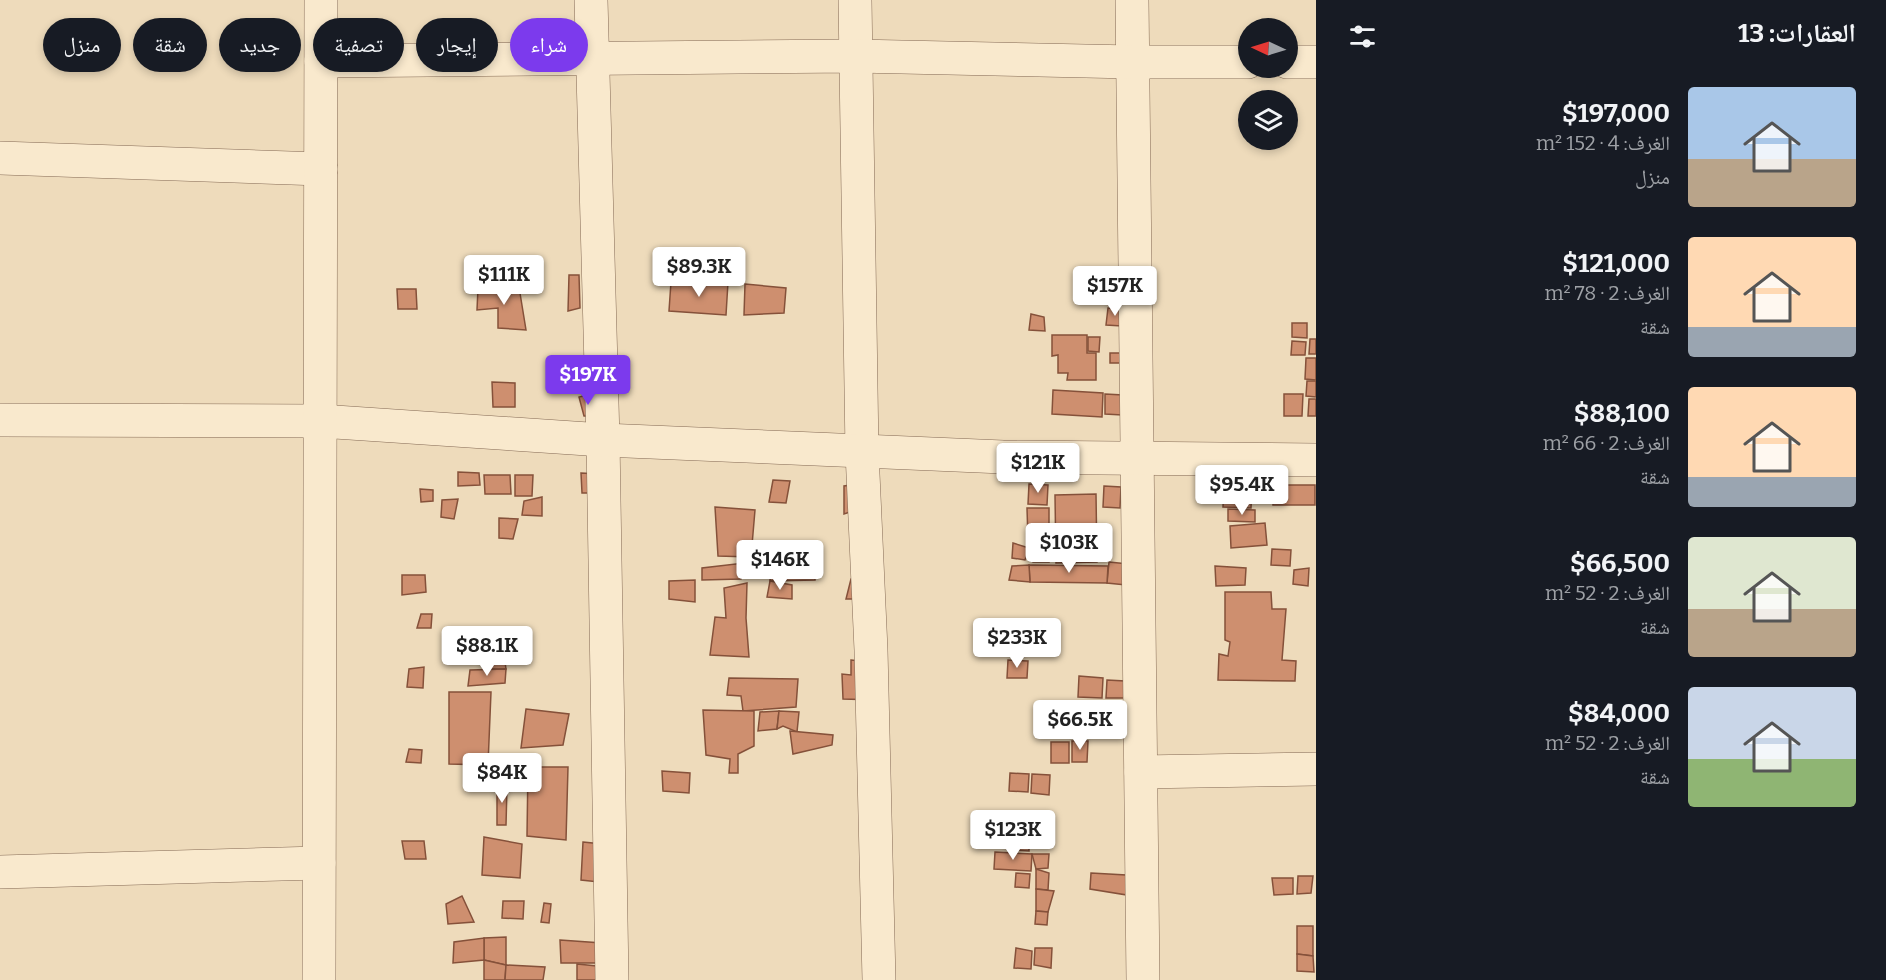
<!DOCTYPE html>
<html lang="ar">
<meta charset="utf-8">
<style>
body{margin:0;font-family:Bitter,"Noto Naskh Arabic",serif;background:#20242c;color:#f1f3f6;direction:rtl;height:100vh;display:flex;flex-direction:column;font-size:22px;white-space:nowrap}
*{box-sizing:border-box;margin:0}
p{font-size:20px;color:#9ea1a6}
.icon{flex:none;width:33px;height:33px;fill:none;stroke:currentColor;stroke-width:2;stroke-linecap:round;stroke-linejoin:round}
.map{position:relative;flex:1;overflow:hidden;direction:ltr}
.panel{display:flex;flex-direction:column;background:#171b24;width:570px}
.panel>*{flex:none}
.guide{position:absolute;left:18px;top:18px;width:570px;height:54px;direction:rtl;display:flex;gap:12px}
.needle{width:39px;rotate:274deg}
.fabs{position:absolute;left:1238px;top:18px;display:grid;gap:12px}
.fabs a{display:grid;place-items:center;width:60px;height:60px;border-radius:50%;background:#171b24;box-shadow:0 3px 9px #0003;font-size:30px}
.price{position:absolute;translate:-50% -51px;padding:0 14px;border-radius:6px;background:#fff;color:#222;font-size:20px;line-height:39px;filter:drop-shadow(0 2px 3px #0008)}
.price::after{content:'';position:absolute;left:50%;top:36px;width:18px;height:14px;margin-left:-9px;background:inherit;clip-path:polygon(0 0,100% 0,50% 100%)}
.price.current{background:#7c3aed;color:#fff}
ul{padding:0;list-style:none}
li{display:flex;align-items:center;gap:18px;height:150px;padding:0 30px}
li span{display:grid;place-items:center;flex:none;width:168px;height:120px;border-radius:6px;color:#555}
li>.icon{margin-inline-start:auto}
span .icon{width:72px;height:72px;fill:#fffc;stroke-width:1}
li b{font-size:26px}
h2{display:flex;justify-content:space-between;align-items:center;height:72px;padding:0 30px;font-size:26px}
.tag{padding:0 21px;border-radius:27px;background:#171b24;box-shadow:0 3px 9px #0003;font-size:21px;line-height:54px}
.tag.current{background:#7c3aed;color:#fff}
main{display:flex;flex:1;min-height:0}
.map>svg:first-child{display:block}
.building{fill:#ce8f6f;stroke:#85513a;stroke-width:1.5}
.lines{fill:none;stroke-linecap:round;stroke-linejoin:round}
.minor-casing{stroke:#856a55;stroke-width:34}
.tertiary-casing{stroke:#856a55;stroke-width:34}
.minor{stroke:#f9e9cd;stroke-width:33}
.tertiary{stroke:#f9e9cd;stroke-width:33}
</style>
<main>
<section class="panel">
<h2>العقارات: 13<svg class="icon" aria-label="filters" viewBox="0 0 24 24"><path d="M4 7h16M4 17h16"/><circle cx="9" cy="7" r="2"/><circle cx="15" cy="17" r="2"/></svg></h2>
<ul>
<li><span style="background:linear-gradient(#a9c7e8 60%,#b9a48a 0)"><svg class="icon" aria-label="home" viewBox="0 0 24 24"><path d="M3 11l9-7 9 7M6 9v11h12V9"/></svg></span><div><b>$197,000</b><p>الغرف: 4 · 152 m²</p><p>منزل</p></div></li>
<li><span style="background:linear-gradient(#ffd9b3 75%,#9aa5b1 0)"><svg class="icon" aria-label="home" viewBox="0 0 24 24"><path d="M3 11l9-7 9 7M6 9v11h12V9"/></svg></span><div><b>$121,000</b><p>الغرف: 2 · 78 m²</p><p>شقة</p></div></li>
<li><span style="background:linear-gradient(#ffd9b3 75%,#9aa5b1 0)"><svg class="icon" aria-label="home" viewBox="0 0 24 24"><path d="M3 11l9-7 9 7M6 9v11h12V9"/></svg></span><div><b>$88,100</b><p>الغرف: 2 · 66 m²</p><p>شقة</p></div></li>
<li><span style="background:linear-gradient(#dfe7d0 60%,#b9a48a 0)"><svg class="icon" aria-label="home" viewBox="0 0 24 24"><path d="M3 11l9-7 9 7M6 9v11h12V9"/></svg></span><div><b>$66,500</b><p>الغرف: 2 · 52 m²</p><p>شقة</p></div></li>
<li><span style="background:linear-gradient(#c9d6e8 60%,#8fb573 0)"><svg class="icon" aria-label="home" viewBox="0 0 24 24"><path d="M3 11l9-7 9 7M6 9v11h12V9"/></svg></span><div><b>$84,000</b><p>الغرف: 2 · 52 m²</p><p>شقة</p></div></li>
</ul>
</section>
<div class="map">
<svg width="1316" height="980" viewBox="0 0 1316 980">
<rect width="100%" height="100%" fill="#eedbbb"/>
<g class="building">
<polygon points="569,275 579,275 580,308 568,311"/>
<polygon points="671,282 728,282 726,315 669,311"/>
<polygon points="745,284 786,288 784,313 744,315"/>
<polygon points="519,287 526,330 498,328 498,308 477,310 478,288"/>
<polygon points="397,289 416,289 417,309 398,309"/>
<polygon points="1108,308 1124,310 1122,326 1106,325"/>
<polygon points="1031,314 1044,317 1045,331 1029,330"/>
<polygon points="1292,323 1307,323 1307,338 1292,337"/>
<polygon points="1052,335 1087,335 1087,353 1096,353 1096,380 1067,380 1068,373 1058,373 1058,355 1052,356"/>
<polygon points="1088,337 1100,337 1099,352 1088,351"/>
<polygon points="1310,339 1316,339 1316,354 1309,354"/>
<polygon points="1292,341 1306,342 1305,355 1291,355"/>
<polygon points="1110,353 1121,353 1120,363 1110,363"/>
<polygon points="1306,358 1316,358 1316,380 1305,379"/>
<polygon points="1307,381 1316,381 1316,397 1306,396"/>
<polygon points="492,382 515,383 515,407 493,407"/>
<polygon points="1053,390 1103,393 1102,417 1052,414"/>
<polygon points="592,394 596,416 584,416 579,397"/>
<polygon points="1105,394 1123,395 1122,415 1105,414"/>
<polygon points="1284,394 1303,394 1302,416 1284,416"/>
<polygon points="1309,399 1316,399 1316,416 1308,416"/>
<polygon points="458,472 479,473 480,485 458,486"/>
<polygon points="581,473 598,474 604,493 582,493"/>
<polygon points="484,475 510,475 511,494 485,494"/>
<polygon points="515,475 533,475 532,496 515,496"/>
<polygon points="773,480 790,481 786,503 769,502"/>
<polygon points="858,484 856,510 844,514 844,486"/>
<polygon points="1029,484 1048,485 1047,505 1028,504"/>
<polygon points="1224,484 1252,485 1251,508 1223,507"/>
<rect x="1273" y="485" width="42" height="20"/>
<polygon points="1104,486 1121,487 1120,508 1103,507"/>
<polygon points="420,489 433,490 433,501 421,502"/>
<polygon points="1096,494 1097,562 1056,563 1055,495"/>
<polygon points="542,497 542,516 522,515 524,501"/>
<polygon points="458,499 454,519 441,517 442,500"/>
<polygon points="715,507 755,510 751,557 718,556"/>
<polygon points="1027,508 1049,508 1049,562 1033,562 1029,548 1033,540 1028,540"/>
<polygon points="1228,509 1255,510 1255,522 1228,521"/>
<polygon points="499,518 518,519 513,539 499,538"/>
<polygon points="1265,523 1267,545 1231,548 1230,526"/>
<polygon points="1013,543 1029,548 1025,560 1012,558"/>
<polygon points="1272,549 1291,550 1290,566 1271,565"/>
<polygon points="1109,562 1128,564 1126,585 1107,583"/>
<polygon points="744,563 741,579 702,580 702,568"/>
<polygon points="771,564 815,565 815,580 770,581"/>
<polygon points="1029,565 1108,566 1107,583 1030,582"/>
<polygon points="1029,565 1030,582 1009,580 1012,566"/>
<polygon points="1215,566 1246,568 1245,585 1216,586"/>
<polygon points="1309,568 1308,586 1293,584 1294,570"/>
<polygon points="402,575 425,575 426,592 402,595"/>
<polygon points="851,579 862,579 863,599 846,599"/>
<polygon points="695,580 695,602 669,599 669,581"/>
<polygon points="770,581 792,585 792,599 767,597"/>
<polygon points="747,583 746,618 749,657 710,655 715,617 726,618 724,588"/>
<polygon points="1225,592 1271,592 1272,609 1286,609 1282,660 1296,661 1295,681 1218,680 1219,654 1228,656 1230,642 1225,640"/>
<polygon points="421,614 432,614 431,628 417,628"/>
<polygon points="485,655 504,655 506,669 484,669"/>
<polygon points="851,660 878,663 876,700 843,699 842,674 851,675"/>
<polygon points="1008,660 1028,661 1027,678 1007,678"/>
<polygon points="424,667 423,688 407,687 409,669"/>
<polygon points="506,669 505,683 468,686 470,670"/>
<polygon points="1079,676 1103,678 1102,698 1078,697"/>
<polygon points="729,678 798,679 796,707 743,711 741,696 727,695"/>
<polygon points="1107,680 1125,681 1124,698 1106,698"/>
<polygon points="449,692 491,692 488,765 449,764"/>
<polygon points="526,709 569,714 563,745 521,748"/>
<polygon points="703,710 754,711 754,746 738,754 738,773 729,773 730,759 706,755"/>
<polygon points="779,711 777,729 758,731 760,712"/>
<polygon points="779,711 799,712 797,732 783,726 777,729"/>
<polygon points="1069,716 1086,718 1084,737 1067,735"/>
<polygon points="790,731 833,735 832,745 793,754"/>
<polygon points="1072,741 1088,741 1087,762 1072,762"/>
<rect x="1051" y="742" width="18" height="21"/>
<polygon points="409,749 422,750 421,763 406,762"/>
<polygon points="528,767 568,767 566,840 527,836"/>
<polygon points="662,771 690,773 689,793 663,791"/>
<polygon points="1010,773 1029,774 1028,792 1009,791"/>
<polygon points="1032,774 1050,775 1049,795 1031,793"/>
<polygon points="497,782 507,786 506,825 497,825"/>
<polygon points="1013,822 1029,823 1029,837 1012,837"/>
<polygon points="484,837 522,844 520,878 482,875"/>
<polygon points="1014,839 1029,839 1029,851 1014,850"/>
<polygon points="402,841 424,841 426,859 405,859"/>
<polygon points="583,842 602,844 599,882 581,880"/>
<polygon points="995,852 1032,854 1031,871 994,869"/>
<polygon points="1032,854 1049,854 1048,868 1036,869"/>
<polygon points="1036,869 1049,873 1048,890 1036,889"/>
<polygon points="1016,873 1030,874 1029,888 1015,887"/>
<polygon points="1091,873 1126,875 1127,895 1090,889"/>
<polygon points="1298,876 1313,876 1311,893 1297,894"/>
<polygon points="1272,878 1293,878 1293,894 1274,895"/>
<polygon points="1036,889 1054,891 1048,912 1036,911"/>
<polygon points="462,896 474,922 448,924 446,904"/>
<polygon points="503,901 524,901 523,919 502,918"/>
<polygon points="544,903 551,904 549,923 541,922"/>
<polygon points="1036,911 1048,912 1047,925 1035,924"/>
<polygon points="1297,926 1313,926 1313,956 1297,954"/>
<polygon points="506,937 506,965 484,960 484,938"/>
<polygon points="484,938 484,960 453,963 454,942"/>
<polygon points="560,940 602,943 602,963 561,963"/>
<polygon points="1016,948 1032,951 1031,969 1014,968"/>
<polygon points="1035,948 1052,948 1051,968 1034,965"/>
<polygon points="1297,954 1313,956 1314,972 1297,971"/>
<polygon points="484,960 506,965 505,980 484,980"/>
<polygon points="577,964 597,966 596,980 577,980"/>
<polygon points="506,965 545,967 543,980 505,980"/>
</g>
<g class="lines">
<defs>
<g id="minor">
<polyline points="591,0 603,440 612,980"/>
<polyline points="855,0 862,452 871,650 879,980"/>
<polyline points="1132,0 1143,980"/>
<polyline points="321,61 855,56 1132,62 1248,62"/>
<polyline points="1287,62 1316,62"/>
<polyline points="0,158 321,169"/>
<polyline points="0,420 320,421 603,440 1003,457 1316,460"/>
<polyline points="1141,772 1316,769"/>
<polyline points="0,872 319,863"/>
</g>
<polyline id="tertiary" points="319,980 321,0"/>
</defs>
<use href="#minor" class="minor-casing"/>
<use href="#tertiary" class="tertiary-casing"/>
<use href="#minor" class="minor"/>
<use href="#tertiary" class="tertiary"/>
</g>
</svg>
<div class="fabs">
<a><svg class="needle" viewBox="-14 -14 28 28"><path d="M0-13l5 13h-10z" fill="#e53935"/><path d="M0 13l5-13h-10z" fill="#9ea1a6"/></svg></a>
<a><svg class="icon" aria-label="layers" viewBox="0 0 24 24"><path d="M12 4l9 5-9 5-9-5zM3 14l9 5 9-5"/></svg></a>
</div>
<b class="price" style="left:699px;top:298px">$89.3K</b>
<b class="price" style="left:504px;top:306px">$111K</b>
<b class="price" style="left:1115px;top:317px">$157K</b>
<b class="price current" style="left:588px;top:406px">$197K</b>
<b class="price" style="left:1038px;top:494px">$121K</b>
<b class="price" style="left:1242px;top:516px">$95.4K</b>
<b class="price" style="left:1069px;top:574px">$103K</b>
<b class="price" style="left:780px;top:591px">$146K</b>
<b class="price" style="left:1017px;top:669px">$233K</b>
<b class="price" style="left:487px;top:677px">$88.1K</b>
<b class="price" style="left:1080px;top:751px">$66.5K</b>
<b class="price" style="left:502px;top:804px">$84K</b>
<b class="price" style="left:1013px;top:861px">$123K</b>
<div class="guide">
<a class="tag current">شراء</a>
<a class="tag">إيجار</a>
<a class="tag">تصفية</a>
<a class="tag">جديد</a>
<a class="tag">شقة</a>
<a class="tag">منزل</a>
</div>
</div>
</main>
